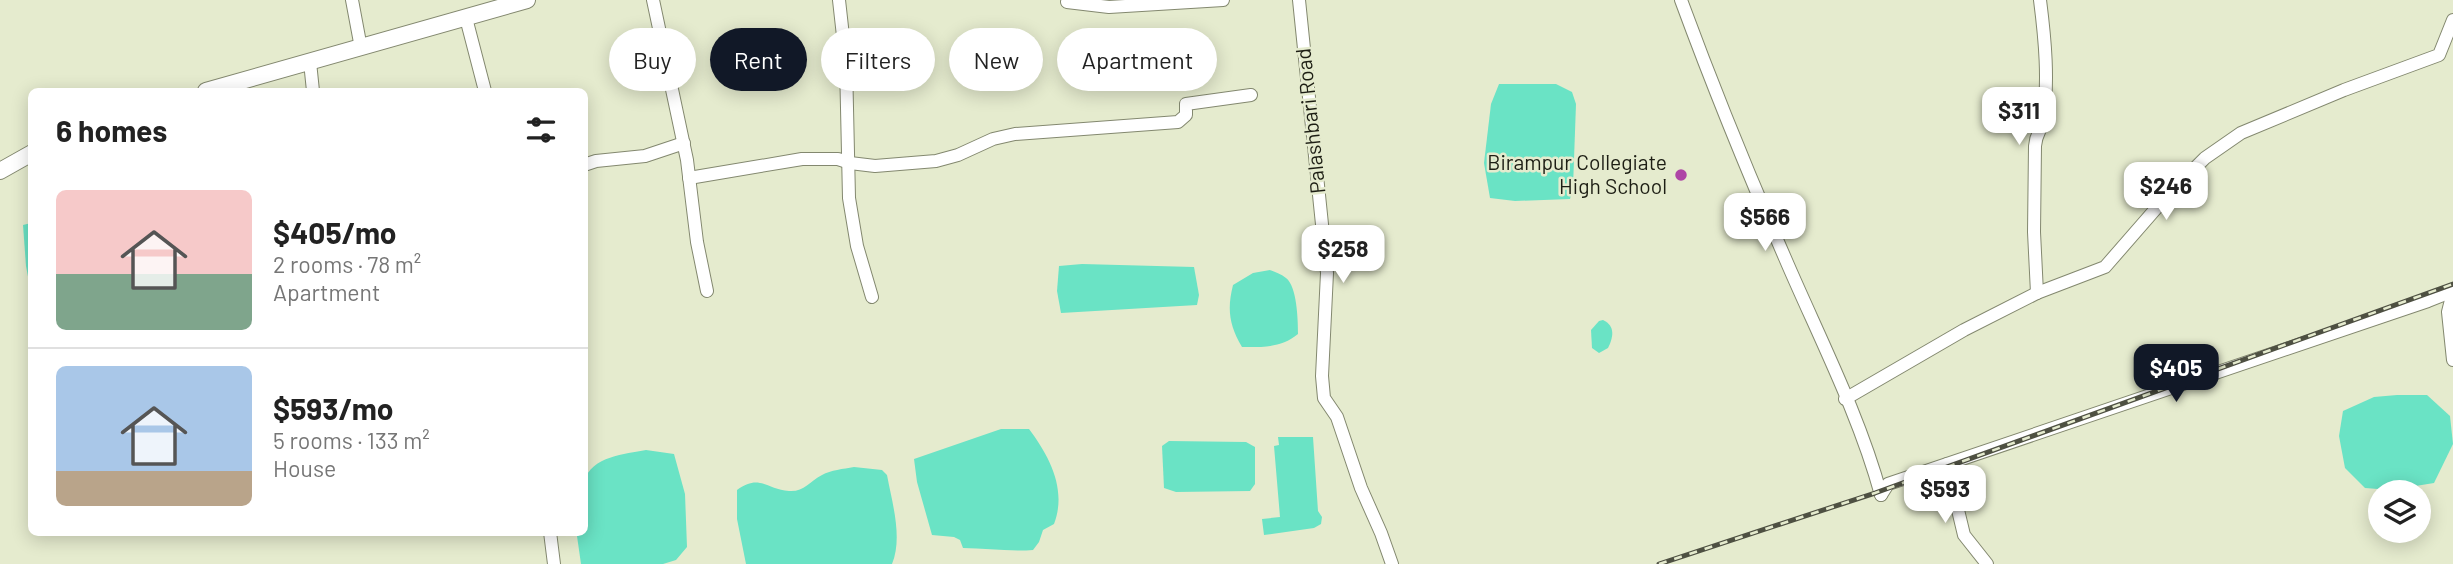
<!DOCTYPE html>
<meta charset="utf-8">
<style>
body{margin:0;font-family:Barlow,sans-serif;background:#f2f2f2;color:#222;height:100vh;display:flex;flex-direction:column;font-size:26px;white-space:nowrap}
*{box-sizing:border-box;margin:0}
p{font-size:23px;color:#767676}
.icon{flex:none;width:38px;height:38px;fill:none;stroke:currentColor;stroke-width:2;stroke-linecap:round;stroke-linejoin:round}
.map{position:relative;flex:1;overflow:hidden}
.panel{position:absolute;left:28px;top:88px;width:560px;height:448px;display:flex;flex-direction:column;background:#fff;border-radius:10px;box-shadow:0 4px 18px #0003}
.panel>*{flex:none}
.banner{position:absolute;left:609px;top:28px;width:665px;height:63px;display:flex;gap:14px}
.buttons{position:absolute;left:2368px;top:480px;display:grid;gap:14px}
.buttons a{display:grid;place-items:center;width:63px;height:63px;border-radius:50%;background:#fff;box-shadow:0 4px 18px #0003;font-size:35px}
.price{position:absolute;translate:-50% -60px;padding:0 16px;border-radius:14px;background:#fff;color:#222;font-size:23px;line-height:46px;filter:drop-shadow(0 2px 4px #0008)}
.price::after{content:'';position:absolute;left:50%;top:42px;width:21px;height:16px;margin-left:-10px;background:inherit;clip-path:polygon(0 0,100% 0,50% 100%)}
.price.on{background:#111827;color:#fff}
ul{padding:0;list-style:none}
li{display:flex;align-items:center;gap:21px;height:175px;padding:0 28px}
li+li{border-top:2px solid #e0e0e0}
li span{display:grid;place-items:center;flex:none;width:196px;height:140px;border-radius:10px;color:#555}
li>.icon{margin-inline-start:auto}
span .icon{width:84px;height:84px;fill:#fffc;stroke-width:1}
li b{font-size:30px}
h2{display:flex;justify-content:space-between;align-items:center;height:84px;padding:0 28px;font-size:30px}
.pill{padding:0 24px;border-radius:32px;background:#fff;box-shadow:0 4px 18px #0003;font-size:24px;line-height:63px}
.pill.on{background:#111827;color:#fff}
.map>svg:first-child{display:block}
.water{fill:#6ae3c5}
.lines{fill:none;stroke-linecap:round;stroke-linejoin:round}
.minor-casing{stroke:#83886f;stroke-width:14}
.major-casing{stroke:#83886f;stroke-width:18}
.minor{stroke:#fff;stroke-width:12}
.major{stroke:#fff;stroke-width:16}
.rail-casing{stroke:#4e5042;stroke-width:5}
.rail{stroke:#e5ebce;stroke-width:2.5;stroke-dasharray:8;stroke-linecap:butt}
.poi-dot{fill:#ae45a6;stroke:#e5ebce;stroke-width:2.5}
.labels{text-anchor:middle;stroke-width:5;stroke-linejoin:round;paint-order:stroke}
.street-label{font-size:21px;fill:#1d1e14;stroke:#e5ebce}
.poi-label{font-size:21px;fill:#1d1e14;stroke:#e5ebce;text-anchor:end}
</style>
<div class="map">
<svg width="2453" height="564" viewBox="0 0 2453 564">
<rect width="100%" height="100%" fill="#e5ebce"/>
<g class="water">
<polygon points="1499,84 1556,84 1572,92 1576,104 1573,187 1570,199 1515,201 1490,198 1484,163 1491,104"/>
<polygon points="31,223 32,223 31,293 26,266 23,225"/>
<polygon points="1082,264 1194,267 1199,295 1197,305 1061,313 1057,291 1059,266"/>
<path d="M 1270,270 C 1275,272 1281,274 1286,278 C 1297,286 1298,320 1298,334 C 1281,348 1263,347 1242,347 C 1229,325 1227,309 1233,285 L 1253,273 Z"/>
<path d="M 1603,320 C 1616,326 1613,338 1608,348 L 1599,353 L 1592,348 L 1591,330 L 1599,321 Z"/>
<polygon points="2397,395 2427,395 2450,416 2453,444 2434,483 2391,490 2365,488 2345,468 2339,436 2343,411 2374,397"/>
<path d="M 1001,429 L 1029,429 C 1050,457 1067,490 1054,524 L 1043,530 L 1039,542 L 1033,550 C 1010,552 986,548 963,548 L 960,540 L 954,537 L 932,535 L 917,482 L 914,459 Z"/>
<polygon points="1278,437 1313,437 1318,511 1322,517 1321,524 1314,528 1264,535 1262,519 1280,517 1274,446 1279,445"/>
<polygon points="1169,441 1246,442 1255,447 1255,484 1250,491 1176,492 1164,488 1162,446"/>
<path d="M 646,450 L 674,454 L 685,494 L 687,547 L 676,560 L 663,564 L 581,564 L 577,536 L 578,532 L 584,532 C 584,518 581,494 584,481 C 592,456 625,454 646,450 Z"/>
<path d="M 854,467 L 882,470 L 887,475 C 892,502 903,538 892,564 L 746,564 L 737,519 L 737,490 C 760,473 767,490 789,491 C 804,492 809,482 822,475 C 831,470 843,469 854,467 Z"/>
</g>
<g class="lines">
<defs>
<g id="minor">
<polyline points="352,0 361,48"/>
<polyline points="653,0 687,160 697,242 707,291"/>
<polyline points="839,0 846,63 849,198 857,246 872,297"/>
<polyline points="1299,0 1327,273 1322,376 1324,398 1337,417 1361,488 1381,533 1392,564"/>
<path d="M 1681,0 C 1713,87 1748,173 1785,258 C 1818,335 1859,414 1881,495"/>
<polyline points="1067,2 1109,7 1223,0"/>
<polyline points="466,18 485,91"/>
<polyline points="310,62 313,91"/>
<polyline points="584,165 596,161 645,156 684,143"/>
<polyline points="689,178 802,159 838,159 850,163 875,166 936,161 958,155 993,139 1015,134 1178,122 1186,115 1186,104 1251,95"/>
<polyline points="2453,292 2448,312 2453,360"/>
<path d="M 2037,293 L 2034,232 L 2035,146 C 2036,133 2041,131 2043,121 C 2049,81 2045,39 2040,0"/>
<polyline points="1845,399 1964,330 2037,293 2105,267 2166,197 2205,158 2241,133 2344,90 2439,55 2453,20"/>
<polyline points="1947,464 1964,535 1987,564"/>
<polyline points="1881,495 1888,484 2428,301 2453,291"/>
<polyline points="550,532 554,564"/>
</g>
<g id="major">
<polyline points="206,91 527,0"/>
<polyline points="0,171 32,153"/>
</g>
</defs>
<use href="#minor" class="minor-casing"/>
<use href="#major" class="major-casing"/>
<use href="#minor" class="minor"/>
<use href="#major" class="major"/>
<defs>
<polyline id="rail" points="1659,564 1875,493 2453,284"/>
</defs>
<use href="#rail" class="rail-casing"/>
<use href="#rail" class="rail"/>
</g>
<circle class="poi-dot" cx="1681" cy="175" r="7"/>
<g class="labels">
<g class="street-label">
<text transform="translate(1311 121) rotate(-96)" y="7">Palashbari Road</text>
</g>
<g class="poi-label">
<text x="1667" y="170">Birampur Collegiate<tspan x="1667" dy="24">High School</tspan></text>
</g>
</g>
</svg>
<div class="buttons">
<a><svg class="icon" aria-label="layers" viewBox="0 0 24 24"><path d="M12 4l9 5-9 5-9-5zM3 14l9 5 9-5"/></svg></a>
</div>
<b class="price" style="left:2019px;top:147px">$311</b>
<b class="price" style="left:2166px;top:222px">$246</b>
<b class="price" style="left:1765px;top:253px">$566</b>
<b class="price" style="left:1343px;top:285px">$258</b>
<b class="price on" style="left:2176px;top:404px">$405</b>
<b class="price" style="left:1945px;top:525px">$593</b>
<div class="banner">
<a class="pill">Buy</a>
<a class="pill on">Rent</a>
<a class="pill">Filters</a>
<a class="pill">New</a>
<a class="pill">Apartment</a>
</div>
<section class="panel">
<h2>6 homes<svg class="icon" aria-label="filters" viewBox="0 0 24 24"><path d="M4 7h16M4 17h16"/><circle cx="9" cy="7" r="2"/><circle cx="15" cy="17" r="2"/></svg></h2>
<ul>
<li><span style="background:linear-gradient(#f6c9c9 60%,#7fa58c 0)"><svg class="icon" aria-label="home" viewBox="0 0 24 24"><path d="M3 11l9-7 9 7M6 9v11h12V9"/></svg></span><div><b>$405/mo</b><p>2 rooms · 78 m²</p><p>Apartment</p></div></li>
<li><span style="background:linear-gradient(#a9c7e8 75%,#b9a48a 0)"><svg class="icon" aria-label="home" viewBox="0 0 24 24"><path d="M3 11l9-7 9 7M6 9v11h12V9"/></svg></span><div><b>$593/mo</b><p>5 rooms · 133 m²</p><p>House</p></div></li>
</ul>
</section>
</div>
